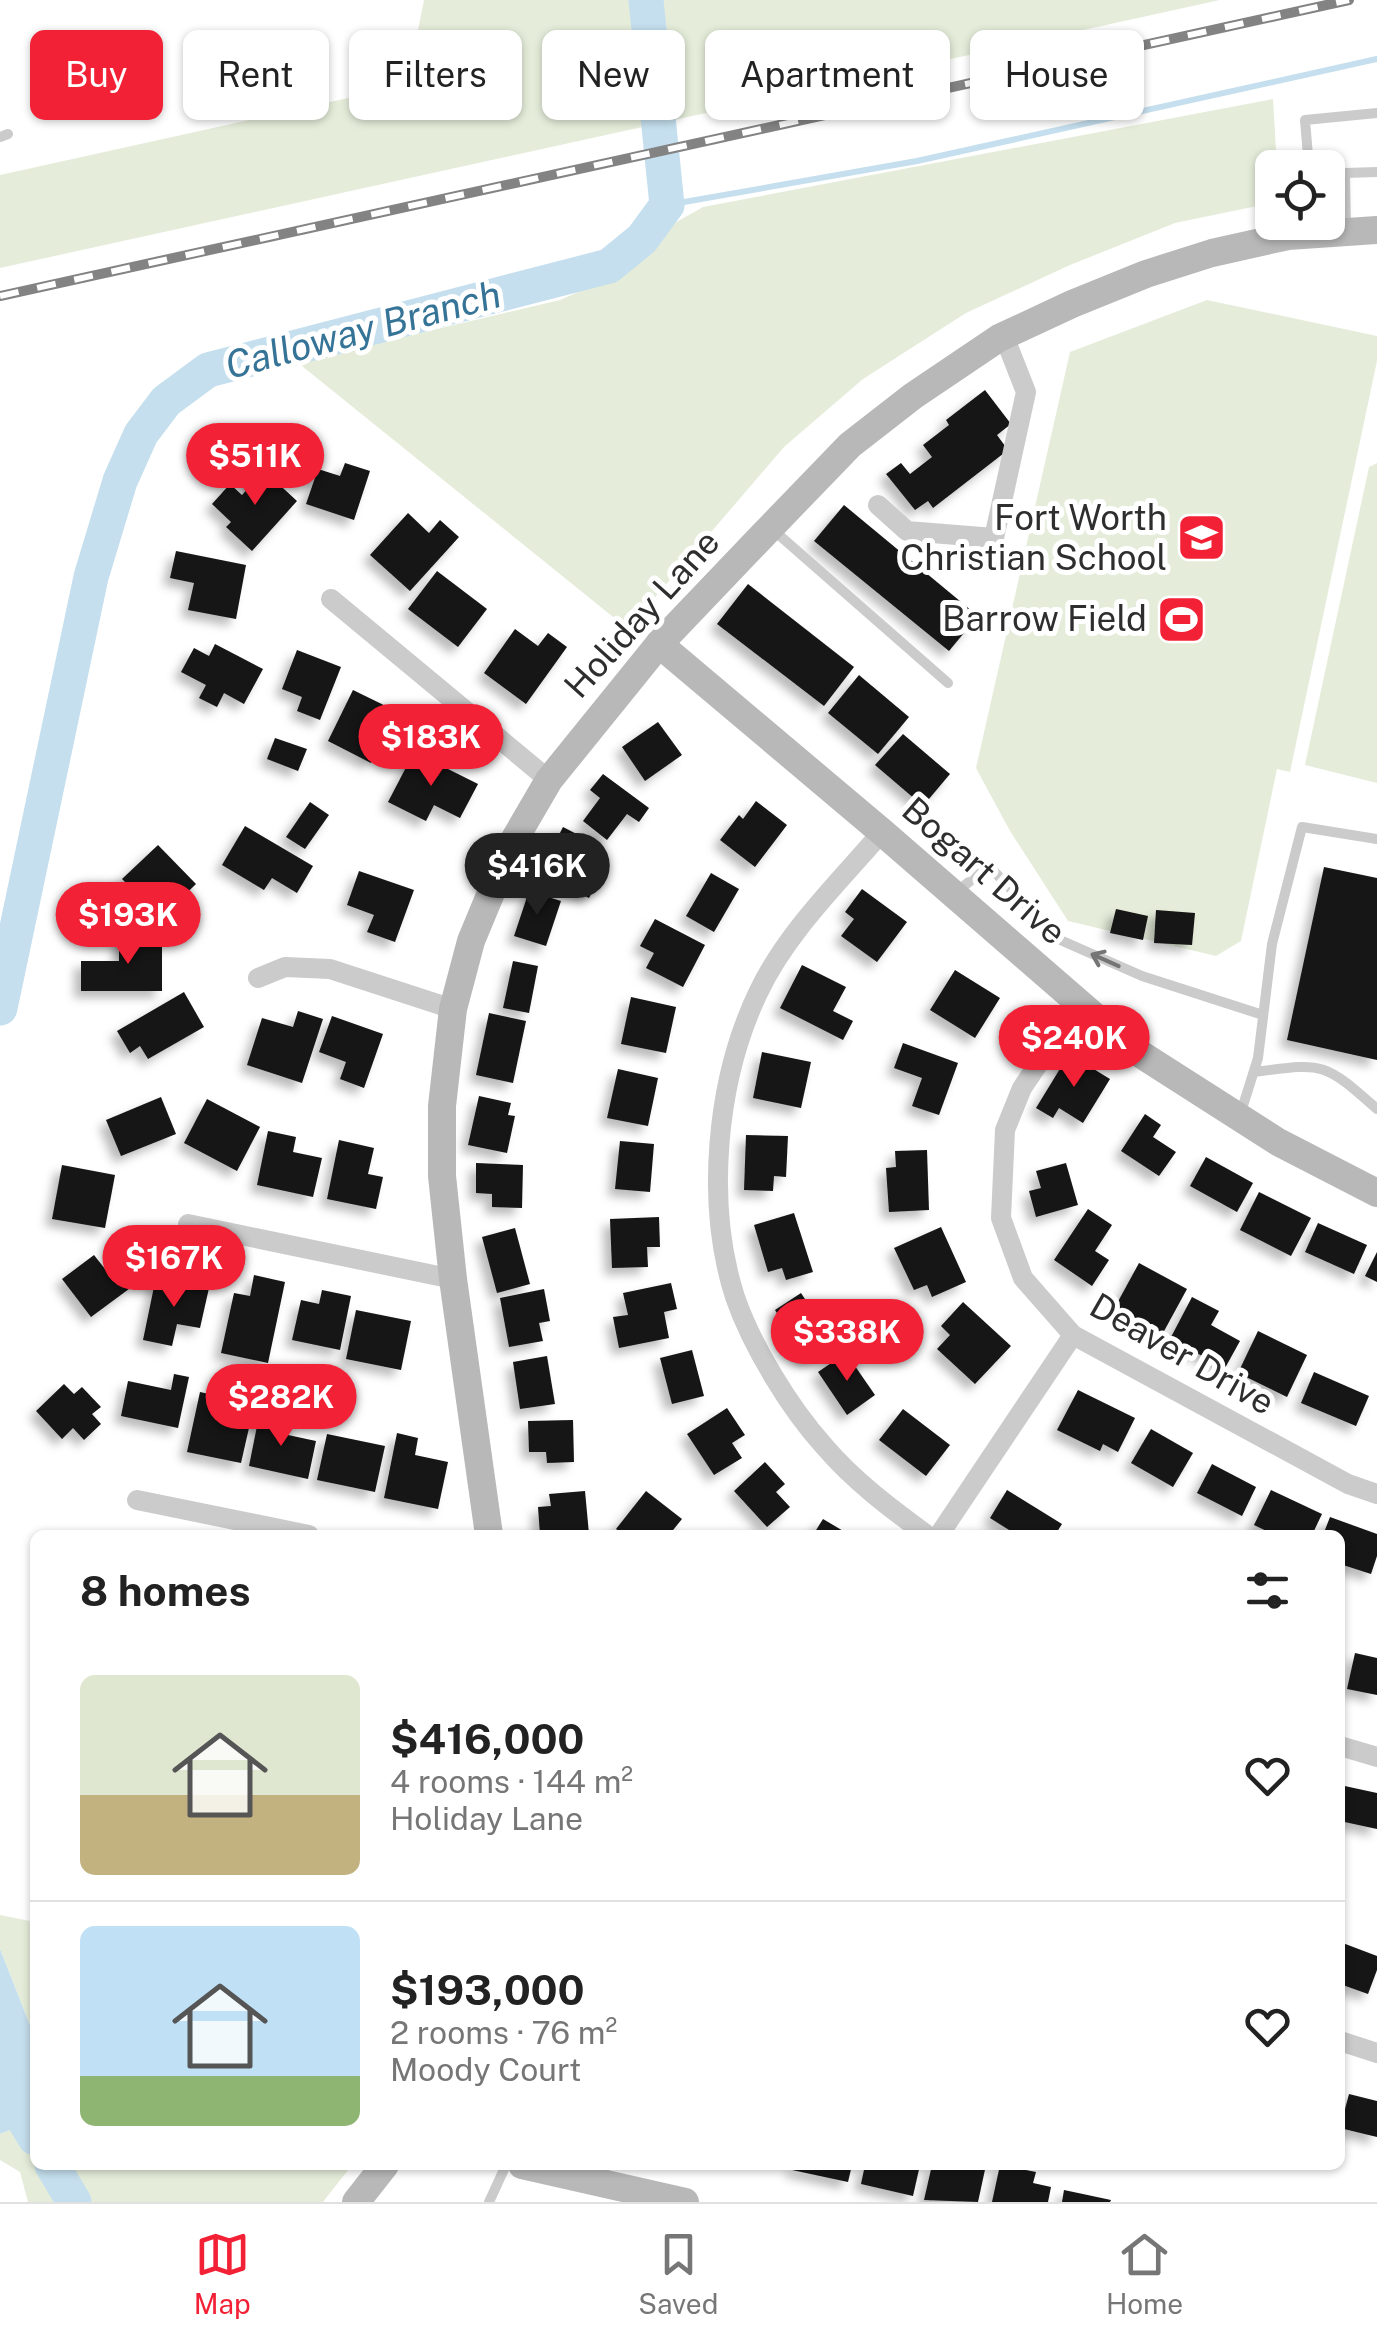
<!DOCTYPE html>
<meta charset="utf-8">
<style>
body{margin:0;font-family:"Public Sans",sans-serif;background:#f6f6f6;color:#222;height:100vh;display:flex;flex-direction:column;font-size:38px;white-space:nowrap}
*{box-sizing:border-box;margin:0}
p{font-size:32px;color:#767676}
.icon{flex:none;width:55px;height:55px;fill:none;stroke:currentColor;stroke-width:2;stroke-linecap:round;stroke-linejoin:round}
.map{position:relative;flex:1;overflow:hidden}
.details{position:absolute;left:30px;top:1530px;width:1315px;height:640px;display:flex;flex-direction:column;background:#fff;border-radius:15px;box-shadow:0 2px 8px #0004}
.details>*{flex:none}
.banner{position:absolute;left:30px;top:30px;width:1318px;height:90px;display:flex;gap:20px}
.controls{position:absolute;left:1255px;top:150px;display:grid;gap:20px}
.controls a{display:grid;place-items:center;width:90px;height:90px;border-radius:15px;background:#fff;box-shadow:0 2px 8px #0004;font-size:50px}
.price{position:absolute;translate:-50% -85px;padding:0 22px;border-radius:35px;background:#f32136;color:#fff;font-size:32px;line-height:65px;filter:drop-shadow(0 2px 5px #0008)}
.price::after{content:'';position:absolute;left:50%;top:60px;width:30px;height:22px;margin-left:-15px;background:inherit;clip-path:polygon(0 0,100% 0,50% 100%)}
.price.selected{background:#222;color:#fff}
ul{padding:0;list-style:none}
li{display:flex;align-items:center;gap:30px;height:250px;padding:0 50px}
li+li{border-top:2px solid #e0e0e0}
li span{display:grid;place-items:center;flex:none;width:280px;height:200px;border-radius:15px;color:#555}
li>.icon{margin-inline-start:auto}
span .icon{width:120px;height:120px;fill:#fffc;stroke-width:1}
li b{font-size:42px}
h2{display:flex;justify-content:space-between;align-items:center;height:120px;padding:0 50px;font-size:42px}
.chip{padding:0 35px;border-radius:15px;background:#fff;box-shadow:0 2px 8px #0004;font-size:35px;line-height:90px}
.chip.selected{background:#f32136;color:#fff}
.dock{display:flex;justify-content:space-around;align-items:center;height:140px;border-top:2px solid #e0e0e0;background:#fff;font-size:28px;color:#767676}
.dock a{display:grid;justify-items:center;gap:5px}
.dock .selected{color:#f32136}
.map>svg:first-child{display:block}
.green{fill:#e5edda}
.water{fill:#c5dfee}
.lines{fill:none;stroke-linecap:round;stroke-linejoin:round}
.stream{stroke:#c5dfee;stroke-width:6}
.river{stroke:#c5dfee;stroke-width:35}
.building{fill:#151515;filter:url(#shadow)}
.lane{stroke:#cbcbcb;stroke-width:10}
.street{stroke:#cbcbcb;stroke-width:20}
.secondary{stroke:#b8b8b8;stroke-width:28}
.rail-casing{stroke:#838383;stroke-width:10}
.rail{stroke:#fff;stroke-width:6;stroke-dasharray:19;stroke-linecap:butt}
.oneway{stroke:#757575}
.labels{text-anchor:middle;stroke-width:10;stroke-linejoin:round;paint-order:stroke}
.poi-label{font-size:35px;fill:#2e2e2e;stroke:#fff;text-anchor:end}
.street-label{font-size:35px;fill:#2e2e2e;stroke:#fff}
.water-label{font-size:38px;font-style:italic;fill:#357397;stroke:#fff}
</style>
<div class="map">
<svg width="1377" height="2202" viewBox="0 0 1377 2202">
<defs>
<filter id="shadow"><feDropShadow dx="-7" dy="7" stdDeviation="5" flood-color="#0004"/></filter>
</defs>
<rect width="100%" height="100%" fill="#fff"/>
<g class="green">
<polygon points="424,0 1220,0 0,268 0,175 407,85"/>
<polygon points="1273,99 1277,167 1272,168 1272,203 1175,223 1070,265 966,313 863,379 784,447 628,629 297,362 560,300 624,272 673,224 703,207"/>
<polygon points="1207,300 1377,336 1377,361 1290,772 1277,769 1241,941 1216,956 1068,921 1010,831 976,768 1070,352"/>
<polygon points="1377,463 1377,783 1305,765 1369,467"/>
<polygon points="0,1915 35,1922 35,2038 0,1949"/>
<polygon points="35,2120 35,2165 352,2165 323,2202 28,2202 20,2172 0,2160 0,2134"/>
</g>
<polygon class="water" points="0,1949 35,2038 35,2120 0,2134"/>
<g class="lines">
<polyline class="stream" points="667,205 917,161 1377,59"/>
<g class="river">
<polyline points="0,1008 91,577 120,481 141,434 166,401 208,370 609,266 642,239 667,205 646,0"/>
<polyline points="0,2080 35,2138"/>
<polyline points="52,2165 74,2202"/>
</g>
</g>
<g class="building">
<polygon points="985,390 1011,424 997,435 1008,450 933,508 928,501 915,510 886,474 901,463 910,474 932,457 923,445 949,425 946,420"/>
<polygon points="345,463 370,471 354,520 306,504 318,469 340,476"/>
<polygon points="259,466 297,501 252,551 226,527 231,522 212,504 230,484 242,495 254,482 249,477"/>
<polygon points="844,505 978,616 949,651 814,541"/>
<polygon points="408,513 429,533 440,520 459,537 410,591 370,555"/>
<polygon points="176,551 246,565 236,619 188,610 194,583 170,578"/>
<polygon points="437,571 487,609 458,647 408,609"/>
<polygon points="748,584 854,667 824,706 717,624"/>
<polygon points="515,629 538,646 548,633 567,647 526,704 484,673"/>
<polygon points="215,644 263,669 244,704 224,693 217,707 199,698 206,685 181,672 194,648 209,656"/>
<polygon points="297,650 341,667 320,720 297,711 302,697 282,689"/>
<polygon points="859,675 909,717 878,754 828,713"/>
<polygon points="353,690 396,711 371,763 328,741"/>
<polygon points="658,722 682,755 645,781 622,747"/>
<polygon points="903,734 950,774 923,806 875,765"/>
<polygon points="275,738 307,749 298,771 267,759"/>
<polygon points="414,752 478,784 460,818 434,805 426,821 388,802"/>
<polygon points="603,774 649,808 639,822 627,814 607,840 583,821 600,798 590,790"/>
<polygon points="756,801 787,825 755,867 720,840 739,815 743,819"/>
<polygon points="310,802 329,815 305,849 286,837"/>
<polygon points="245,826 313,866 297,893 272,878 264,890 222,865"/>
<polygon points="563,827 602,847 594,863 604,868 589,898 540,872"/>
<polygon points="158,845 196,884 161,918 122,879"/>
<polygon points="1324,867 1377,878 1377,1060 1287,1040"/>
<polygon points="359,871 414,890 395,942 367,932 374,915 347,905"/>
<polygon points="711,873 739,889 714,932 686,916"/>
<polygon points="862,889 907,922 877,962 841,936 854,919 845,912"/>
<polygon points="529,891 561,901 546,946 514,936"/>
<polygon points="1116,909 1148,916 1143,940 1110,933"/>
<polygon points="1156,910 1195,913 1192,945 1154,943"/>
<polygon points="655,919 705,945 683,987 646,968 654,953 640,946"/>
<polygon points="119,934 162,934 162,991 81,991 81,961 119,961"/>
<polygon points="513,961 538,966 529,1013 503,1008"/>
<polygon points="802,965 846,987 833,1011 853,1021 843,1040 780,1008"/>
<polygon points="955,970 1000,998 975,1038 930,1010"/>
<polygon points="184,992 204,1027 148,1059 140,1046 130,1053 117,1031"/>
<polygon points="631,997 676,1007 666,1053 621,1044"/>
<polygon points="298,1011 323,1019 302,1083 247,1065 262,1018 293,1027"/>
<polygon points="489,1013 526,1021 513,1083 476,1075"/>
<polygon points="332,1016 383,1034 364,1088 340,1079 346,1062 319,1052"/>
<polygon points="903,1043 958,1063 939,1115 912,1106 922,1078 894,1068"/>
<polygon points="762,1052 811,1062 801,1108 753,1098"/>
<polygon points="1069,1054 1110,1079 1083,1123 1059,1108 1053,1118 1036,1108"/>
<polygon points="618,1069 658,1078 648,1126 607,1118"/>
<polygon points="479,1096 511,1103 508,1115 515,1116 507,1153 468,1145"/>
<polygon points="161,1097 176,1134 121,1156 106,1120"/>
<polygon points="207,1099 260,1127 237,1171 184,1143"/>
<polygon points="1145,1114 1161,1125 1153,1137 1176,1152 1159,1176 1121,1151"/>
<polygon points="268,1131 296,1137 293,1152 322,1158 313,1197 257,1185"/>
<polygon points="746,1135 788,1136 786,1177 774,1176 773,1191 744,1190"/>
<polygon points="339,1140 374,1148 368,1174 383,1177 376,1209 327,1199"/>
<polygon points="620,1141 654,1144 650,1192 615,1189"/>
<polygon points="927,1150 929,1210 889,1212 886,1168 896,1167 895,1151"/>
<polygon points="1206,1157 1253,1183 1237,1212 1190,1186"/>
<polygon points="476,1163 523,1165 522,1208 492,1207 492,1194 476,1193"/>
<polygon points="1066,1163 1078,1205 1036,1217 1029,1191 1041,1188 1036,1171"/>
<polygon points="62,1165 115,1175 105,1228 52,1219"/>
<polygon points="1259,1192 1311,1218 1291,1256 1240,1230"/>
<polygon points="1088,1209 1112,1225 1095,1251 1109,1260 1092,1286 1054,1260"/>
<polygon points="794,1213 813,1272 786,1280 782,1268 768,1272 754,1225"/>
<polygon points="659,1217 660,1247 647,1247 648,1267 612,1268 610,1219"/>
<polygon points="1318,1223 1367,1245 1354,1274 1305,1252"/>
<polygon points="941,1227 966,1282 932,1297 927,1285 914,1290 894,1248"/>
<polygon points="515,1228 530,1284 497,1293 482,1237"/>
<polygon points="1377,1252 1377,1282 1365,1276"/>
<polygon points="94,1255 109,1274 118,1267 133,1286 91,1317 62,1279"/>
<polygon points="1139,1263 1187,1289 1163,1333 1115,1307"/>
<polygon points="254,1275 285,1282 268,1363 221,1353 234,1293 250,1296"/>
<polygon points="156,1277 209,1288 200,1328 177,1324 172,1346 143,1340"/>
<polygon points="671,1283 677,1309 664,1312 669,1338 619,1348 613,1317 628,1315 623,1293"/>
<polygon points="544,1289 550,1321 539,1323 543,1341 509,1347 500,1298"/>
<polygon points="322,1290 351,1296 340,1350 292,1340 301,1300 319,1304"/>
<polygon points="801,1293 833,1342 806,1359 775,1310"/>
<polygon points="1192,1297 1219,1311 1211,1325 1240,1341 1225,1368 1170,1339"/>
<polygon points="963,1302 1011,1346 975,1384 937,1349 950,1335 941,1326"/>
<polygon points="356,1310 411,1321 401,1370 346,1359"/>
<polygon points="1258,1331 1307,1355 1287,1397 1238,1373"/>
<polygon points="692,1350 704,1396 672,1404 660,1358"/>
<polygon points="846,1353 875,1395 847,1415 818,1372"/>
<polygon points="547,1356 555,1404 520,1409 513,1362"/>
<polygon points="1314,1372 1369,1396 1356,1426 1301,1403"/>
<polygon points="174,1374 189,1377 178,1428 121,1416 128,1381 171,1390"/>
<polygon points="64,1384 74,1394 82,1387 101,1407 92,1414 101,1424 84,1440 73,1428 62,1439 36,1411"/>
<polygon points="1078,1390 1135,1418 1118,1452 1103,1444 1100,1451 1057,1430"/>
<polygon points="200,1392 227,1398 224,1413 251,1419 241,1463 187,1452"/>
<polygon points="727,1408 745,1435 732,1443 742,1458 714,1475 687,1434"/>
<polygon points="903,1409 950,1445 926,1476 879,1440"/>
<polygon points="259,1416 291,1422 288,1435 316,1441 308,1479 249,1466"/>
<polygon points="573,1420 574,1462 547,1463 546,1452 529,1452 528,1421"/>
<polygon points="1151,1429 1193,1453 1173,1487 1131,1463"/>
<polygon points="397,1433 418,1438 415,1455 448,1462 438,1509 384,1498"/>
<polygon points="327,1434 385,1446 375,1492 317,1480"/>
<polygon points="765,1462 785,1484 776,1492 790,1507 767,1527 734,1491"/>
<polygon points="1212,1464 1256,1487 1242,1516 1197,1493"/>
<polygon points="1007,1490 1062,1524 1055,1535 1017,1535 990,1518"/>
<polygon points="1271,1490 1322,1514 1312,1535 1275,1535 1254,1525"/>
<polygon points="585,1491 589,1534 540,1535 538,1507 551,1506 549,1494"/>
<polygon points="646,1491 682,1519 669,1535 624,1535 616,1529"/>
<polygon points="1330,1517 1377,1534 1377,1556 1371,1574 1340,1564 1340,1535 1323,1535"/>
<polygon points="823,1519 850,1535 813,1535"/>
<polygon points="1355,1653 1377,1658 1377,1695 1347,1689"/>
<polygon points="1340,1785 1377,1793 1377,1829 1340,1821"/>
<polygon points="1340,1942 1377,1956 1377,1970 1368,1994 1340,1984"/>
<polygon points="1349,2094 1377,2101 1377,2137 1340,2128"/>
<polygon points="793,2165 852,2165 848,2182 792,2170"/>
<polygon points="865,2165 920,2165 913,2196 861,2184"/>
<polygon points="932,2165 986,2165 978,2202 924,2200"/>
<polygon points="1000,2165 1036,2172 1033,2183 1051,2187 1048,2202 992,2202"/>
<polygon points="1064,2190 1111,2200 1110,2202 1062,2202"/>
</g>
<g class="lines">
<g class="lane">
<polyline points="0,137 8,134"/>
<polyline points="1309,168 1305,120 1377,113"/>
<polyline points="1345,173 1377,172"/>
<polyline points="1328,175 1345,173 1346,230"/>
<polyline points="771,528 948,683"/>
<polyline points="955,893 989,866 1058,939 1142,976 1263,1015"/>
<path d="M 1254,1072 C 1324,1063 1323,1061 1377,1109"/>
<polyline points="1241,1112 1258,1058 1272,944 1302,827 1377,839"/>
<polyline points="489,2202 506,2165"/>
</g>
<g class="street">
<polyline points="878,505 907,531 994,538 1026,392 1004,336"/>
<polyline points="331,599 549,780"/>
<path d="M 882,832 C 839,882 786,933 758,993 C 716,1081 705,1204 735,1297 C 752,1346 789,1407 824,1446 C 854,1481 890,1508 927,1535"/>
<polyline points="258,978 285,967 330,969 453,1009"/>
<polyline points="1079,1004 1022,1088 1005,1130 1001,1218 1023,1278 1073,1335 1348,1484 1377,1494"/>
<polyline points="188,1224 453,1279"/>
<polyline points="137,1500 309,1535"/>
<polyline points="939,1535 1073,1335"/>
<polyline points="1340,1746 1377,1757"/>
<polyline points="1340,2041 1377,2053"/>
</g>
<g class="secondary">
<polyline points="659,644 882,832 1131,1048 1278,1142 1377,1193"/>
<polyline points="489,1535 453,1279 442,1176 442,1106 453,1009 471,941 510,847 549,780 659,644 765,533 850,445 913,396 999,338 1072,304 1146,274 1212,253 1288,236 1377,230"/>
<polyline points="522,2165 685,2202"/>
<polyline points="356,2202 385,2165"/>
</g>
<defs>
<polyline id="rail" points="0,296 1349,0"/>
</defs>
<use href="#rail" class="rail-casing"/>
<use href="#rail" class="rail"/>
</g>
<defs><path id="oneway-shaft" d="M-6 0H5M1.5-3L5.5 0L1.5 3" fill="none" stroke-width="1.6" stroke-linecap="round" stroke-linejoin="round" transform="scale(2.5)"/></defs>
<use class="oneway" href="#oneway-shaft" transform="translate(1105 960) rotate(-156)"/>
<defs>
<symbol id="school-square" viewBox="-11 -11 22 22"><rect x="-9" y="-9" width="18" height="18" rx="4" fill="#f32136" stroke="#fff"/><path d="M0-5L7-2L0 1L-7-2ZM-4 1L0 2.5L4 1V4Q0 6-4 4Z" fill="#fff"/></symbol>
<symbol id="stadium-square" viewBox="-11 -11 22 22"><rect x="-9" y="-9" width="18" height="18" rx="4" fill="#f32136" stroke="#fff"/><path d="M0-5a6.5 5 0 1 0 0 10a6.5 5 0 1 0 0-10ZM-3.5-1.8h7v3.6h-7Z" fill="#fff"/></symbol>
</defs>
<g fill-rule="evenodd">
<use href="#school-square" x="1174" y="510" width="55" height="55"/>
<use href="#stadium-square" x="1154" y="592" width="55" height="55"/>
</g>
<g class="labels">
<g class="poi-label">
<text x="1167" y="530">Fort Worth<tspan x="1167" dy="40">Christian School</tspan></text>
<text x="1147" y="631">Barrow Field</text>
</g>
<g class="street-label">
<text transform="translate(642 614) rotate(-48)" y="12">Holiday Lane</text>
<text transform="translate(984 871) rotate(41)" y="12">Bogart Drive</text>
<text transform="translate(1182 1354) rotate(30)" y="12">Deaver Drive</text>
</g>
<g class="water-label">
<text transform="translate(363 330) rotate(-15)" y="13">Calloway Branch</text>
</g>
</g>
</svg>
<div class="controls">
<a><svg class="icon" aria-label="locate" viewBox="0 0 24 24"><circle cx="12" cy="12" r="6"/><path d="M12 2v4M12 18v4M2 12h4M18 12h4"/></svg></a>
</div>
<b class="price" style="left:255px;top:508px">$511K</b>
<b class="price" style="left:431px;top:789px">$183K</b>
<b class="price selected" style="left:537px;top:918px">$416K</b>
<b class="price" style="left:128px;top:967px">$193K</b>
<b class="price" style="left:1074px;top:1090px">$240K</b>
<b class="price" style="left:174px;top:1310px">$167K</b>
<b class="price" style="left:847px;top:1384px">$338K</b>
<b class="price" style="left:281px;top:1449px">$282K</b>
<div class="banner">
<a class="chip selected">Buy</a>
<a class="chip">Rent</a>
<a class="chip">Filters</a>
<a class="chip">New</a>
<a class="chip">Apartment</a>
<a class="chip">House</a>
</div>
<section class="details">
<h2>8 homes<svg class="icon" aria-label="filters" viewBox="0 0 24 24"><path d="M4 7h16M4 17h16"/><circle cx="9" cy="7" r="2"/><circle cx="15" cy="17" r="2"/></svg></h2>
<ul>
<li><span style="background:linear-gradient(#dfe7d0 60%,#c2b280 0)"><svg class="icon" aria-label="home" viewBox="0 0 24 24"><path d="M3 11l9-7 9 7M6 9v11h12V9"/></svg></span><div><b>$416,000</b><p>4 rooms · 144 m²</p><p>Holiday Lane</p></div><svg class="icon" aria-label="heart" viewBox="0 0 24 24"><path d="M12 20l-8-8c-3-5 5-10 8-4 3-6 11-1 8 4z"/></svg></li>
<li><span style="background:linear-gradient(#bfe0f5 75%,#8fb573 0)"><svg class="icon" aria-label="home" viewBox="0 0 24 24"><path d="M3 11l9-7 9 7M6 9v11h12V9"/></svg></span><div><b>$193,000</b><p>2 rooms · 76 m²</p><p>Moody Court</p></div><svg class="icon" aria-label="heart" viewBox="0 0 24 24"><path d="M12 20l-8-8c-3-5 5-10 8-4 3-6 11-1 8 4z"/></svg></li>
</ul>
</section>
</div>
<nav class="dock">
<a class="selected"><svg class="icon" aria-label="map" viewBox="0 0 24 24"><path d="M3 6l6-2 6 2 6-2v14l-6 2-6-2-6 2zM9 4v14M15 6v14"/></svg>Map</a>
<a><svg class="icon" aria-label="saved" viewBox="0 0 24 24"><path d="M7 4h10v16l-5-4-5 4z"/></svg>Saved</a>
<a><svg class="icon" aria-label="home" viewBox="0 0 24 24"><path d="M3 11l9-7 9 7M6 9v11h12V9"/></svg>Home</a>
</nav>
